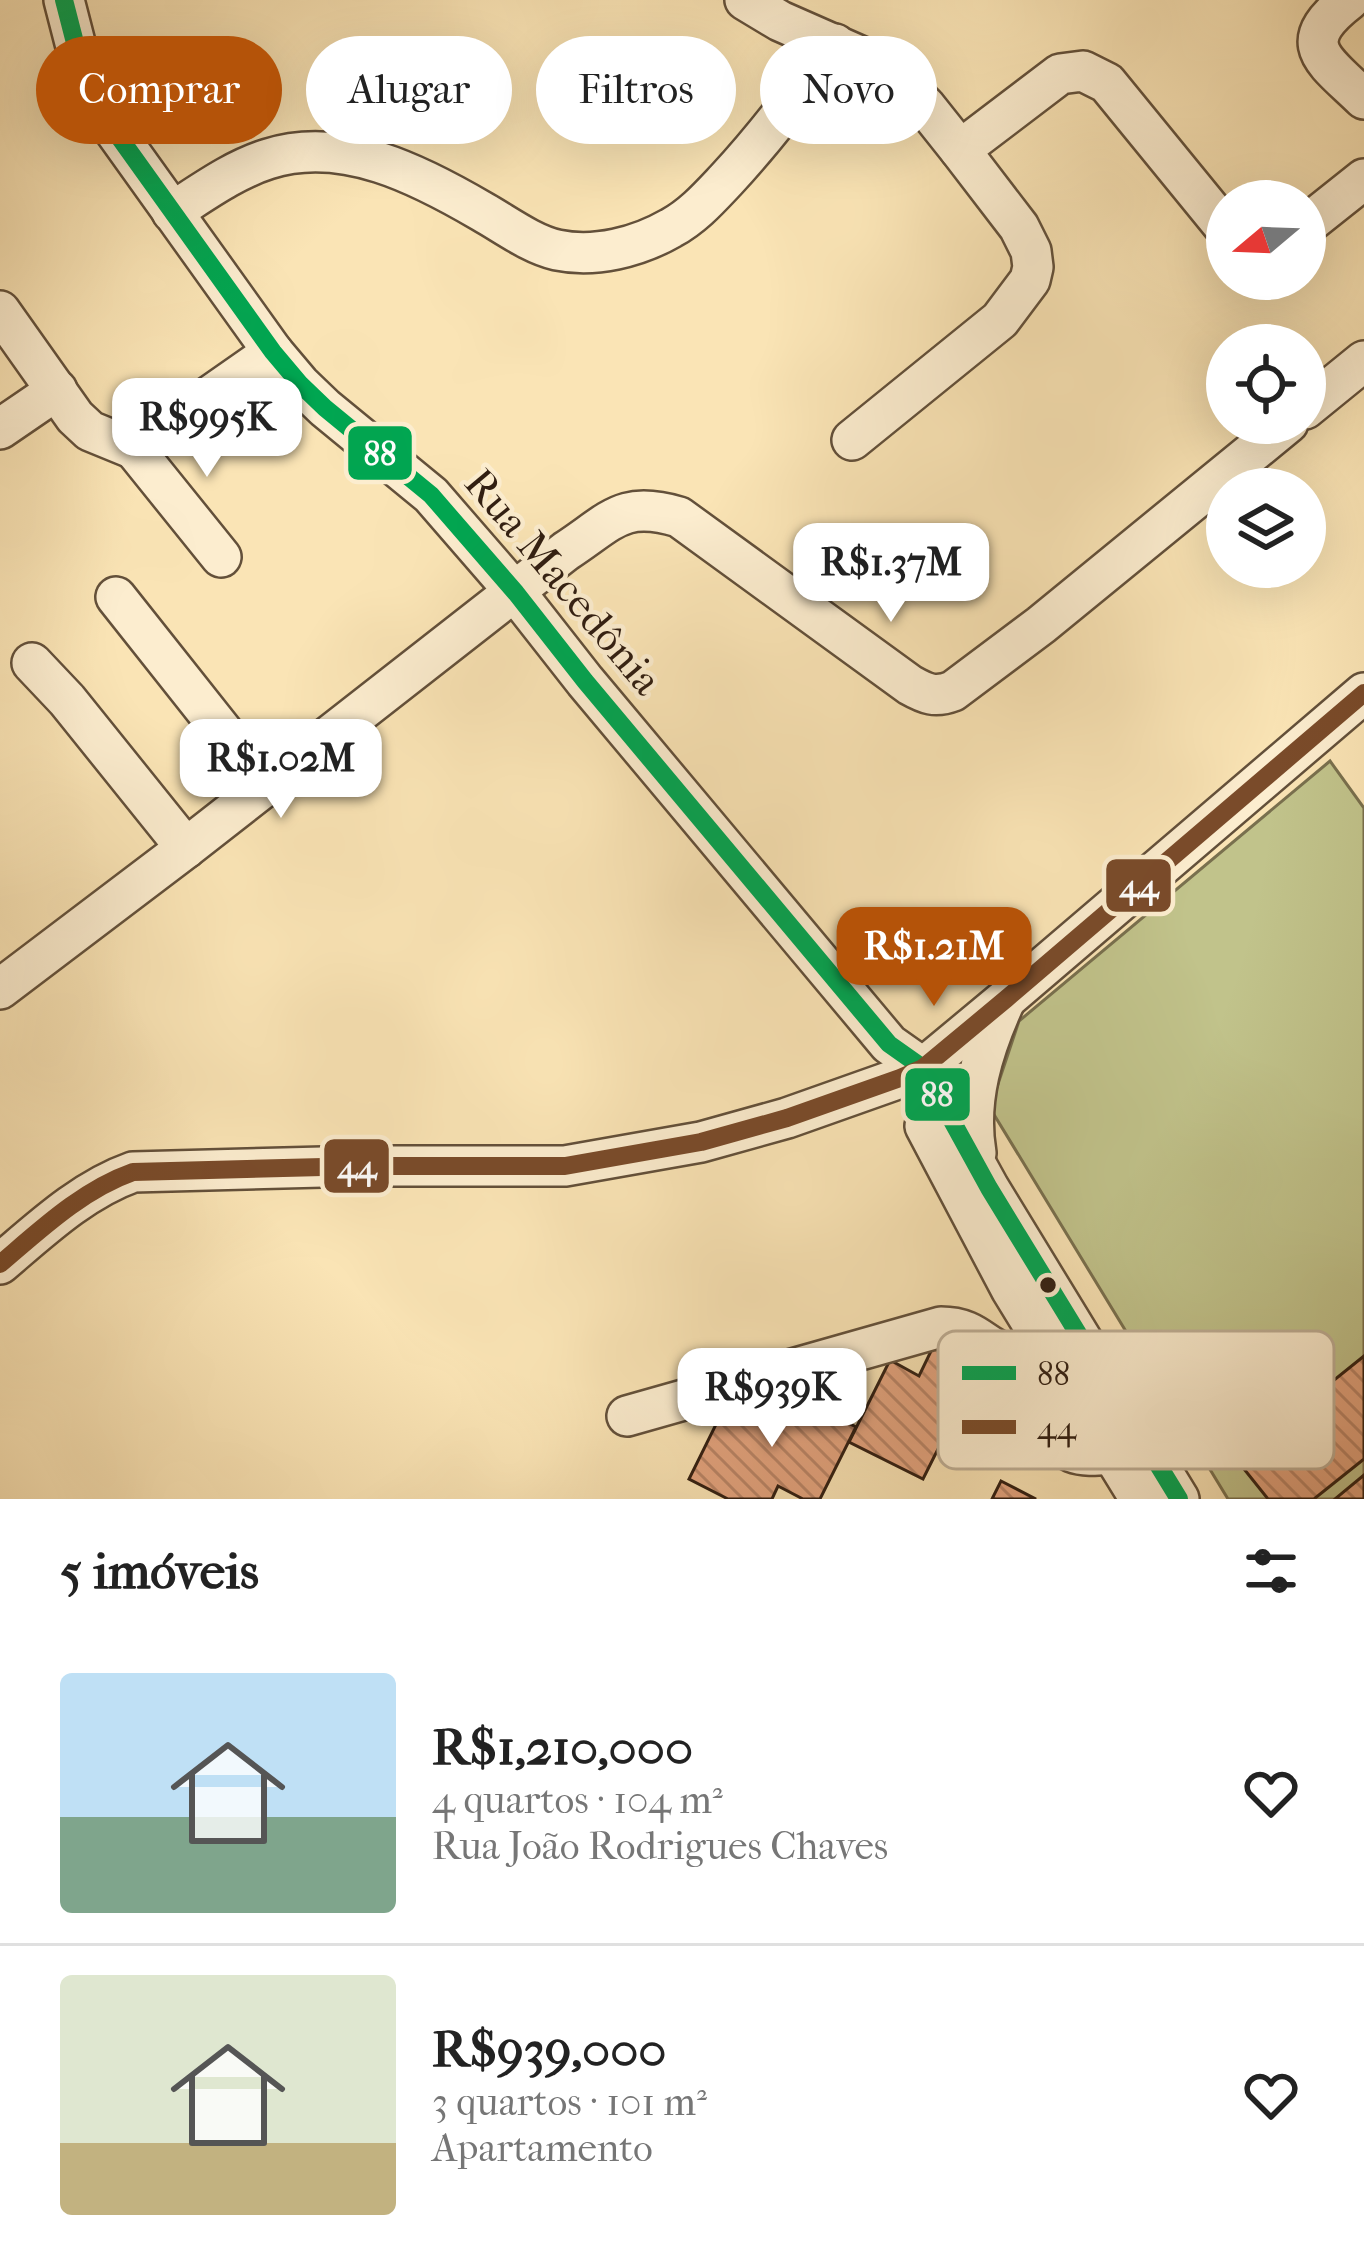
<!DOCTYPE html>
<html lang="pt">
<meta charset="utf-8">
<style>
body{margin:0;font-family:"IM FELL French Canon",serif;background:#f2f2f2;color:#222;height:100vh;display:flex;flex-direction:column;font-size:45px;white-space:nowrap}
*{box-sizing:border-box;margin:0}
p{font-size:39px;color:#767676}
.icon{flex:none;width:66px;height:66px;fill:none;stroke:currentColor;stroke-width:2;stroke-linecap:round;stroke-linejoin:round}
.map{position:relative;height:1499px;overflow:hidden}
.panel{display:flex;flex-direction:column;background:#fff;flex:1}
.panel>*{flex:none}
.guide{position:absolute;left:36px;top:36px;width:1293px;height:108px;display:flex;gap:24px}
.needle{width:78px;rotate:251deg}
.tools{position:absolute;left:1206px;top:180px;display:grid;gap:24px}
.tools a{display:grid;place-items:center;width:120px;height:120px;border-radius:50%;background:#fff;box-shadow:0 12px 48px #0002;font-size:60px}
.price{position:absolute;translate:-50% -102px;padding:0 27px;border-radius:24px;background:#fff;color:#222;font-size:39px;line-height:78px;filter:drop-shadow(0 3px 6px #0008)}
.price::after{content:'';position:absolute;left:50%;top:72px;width:36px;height:27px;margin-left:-18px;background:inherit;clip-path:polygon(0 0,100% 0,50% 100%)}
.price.selected{background:#b45309;color:#fff}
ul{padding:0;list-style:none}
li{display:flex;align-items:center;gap:36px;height:300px;padding:0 60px}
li+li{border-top:3px solid #e0e0e0}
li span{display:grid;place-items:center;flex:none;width:336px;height:240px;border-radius:12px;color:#555}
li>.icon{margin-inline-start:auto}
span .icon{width:144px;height:144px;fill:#fffc;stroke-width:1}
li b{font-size:51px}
h2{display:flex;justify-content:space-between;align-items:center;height:144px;padding:0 60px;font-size:51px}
.chip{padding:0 42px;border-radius:54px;background:#fff;box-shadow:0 12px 48px #0002;font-size:42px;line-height:108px}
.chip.selected{background:#b45309;color:#fff}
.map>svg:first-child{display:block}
.pitch{fill:#c1c38b;stroke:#79704e;stroke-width:3}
.building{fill:url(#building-back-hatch);stroke:#311e11;stroke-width:3}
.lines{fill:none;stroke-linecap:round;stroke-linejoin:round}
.minor-casing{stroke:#63503a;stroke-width:44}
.minor{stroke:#fcedcf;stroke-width:39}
.bus-1-casing{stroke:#fcedcf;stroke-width:27}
.bus-2-casing{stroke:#fcedcf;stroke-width:27}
.bus-1{stroke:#00a651;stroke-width:18}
.bus-2{stroke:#7a4b2a;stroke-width:18}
.bus-dot{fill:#311e11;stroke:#fcedcf;stroke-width:4.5}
.labels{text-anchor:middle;stroke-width:9;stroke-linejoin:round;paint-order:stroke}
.street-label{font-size:42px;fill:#311e11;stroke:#fcedcf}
.key{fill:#fcedcf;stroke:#bfaf96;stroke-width:3}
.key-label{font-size:33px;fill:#311e11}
.line-badge{stroke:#fcedcf;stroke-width:4.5}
.badge-label{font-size:33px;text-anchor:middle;font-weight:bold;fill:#fff}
</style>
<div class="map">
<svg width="1364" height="1499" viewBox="0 0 1364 1499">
<defs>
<pattern id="building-back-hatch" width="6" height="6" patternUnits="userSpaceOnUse" patternTransform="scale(3)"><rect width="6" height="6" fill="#e3a37e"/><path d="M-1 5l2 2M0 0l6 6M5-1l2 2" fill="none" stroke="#b98466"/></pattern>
</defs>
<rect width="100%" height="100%" fill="#fae4b5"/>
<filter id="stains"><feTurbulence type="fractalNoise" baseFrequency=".00167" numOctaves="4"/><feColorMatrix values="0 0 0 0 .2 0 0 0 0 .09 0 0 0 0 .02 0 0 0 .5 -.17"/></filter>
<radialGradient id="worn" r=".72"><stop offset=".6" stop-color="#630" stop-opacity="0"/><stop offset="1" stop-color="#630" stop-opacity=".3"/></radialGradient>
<polygon class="pitch" points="1330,761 1364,808 1364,1499 1228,1499 990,1108 1019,1021"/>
<g class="building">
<polygon points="933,1347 1016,1389 977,1468 938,1449 923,1479 849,1442 890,1360 919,1376"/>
<polygon points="1364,1356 1364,1459 1314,1499 1268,1499 1236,1459"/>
<polygon points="773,1385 856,1427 820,1499 803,1499 778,1486 772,1499 728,1499 689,1479 729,1398 759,1413"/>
<polygon points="1364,1475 1364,1499 1335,1499"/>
<polygon points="1001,1481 1036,1499 992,1499"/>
</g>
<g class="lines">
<defs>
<g id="minor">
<polyline points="64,0 81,66 99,109 273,352 300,384 325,408 431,495 516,593 585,681 889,1044 923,1068 989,1188 1179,1499"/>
<polyline points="745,0 780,21 871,61 902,83 925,106 960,150 1019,227 1031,251 1033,267 1030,280 1000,320 852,440"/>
<path d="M 1349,0 C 1292,44 1324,60 1364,99"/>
<polyline points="960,150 1060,74 1083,71 1107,83 1227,230"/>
<path d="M 172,212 C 202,193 233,170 268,159 C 343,135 420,175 483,212 C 506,225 531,244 557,250 C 595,258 638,247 671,228 C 693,216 709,198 726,180 C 766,137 800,91 835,44"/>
<polyline points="1305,226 1364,179"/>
<polyline points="0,311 75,417 90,431 134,449 273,352"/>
<polyline points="1305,409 1364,361"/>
<polyline points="0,429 57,390"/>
<polyline points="134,449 221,557"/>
<polyline points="116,597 265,785"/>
<polyline points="32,663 67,700 186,848"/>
<path d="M 0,989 L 186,848 L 566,551 C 612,521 622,500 679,517 L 910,685 C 926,694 935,698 953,691 L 1041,625 L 1288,423"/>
<polyline points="925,1126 1011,1289 1140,1499"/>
<path d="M 976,1153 C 967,1100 983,1049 1005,1001"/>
<path d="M 0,1264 C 40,1230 82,1190 133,1172 L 362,1166 L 565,1166 L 701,1142 L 787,1118 L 900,1078 L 923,1068 L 1006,999 L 1364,693"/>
<path d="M 1003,1355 C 1018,1381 1045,1440 1072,1452 C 1085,1457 1099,1455 1112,1454"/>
<path d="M 627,1416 L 941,1327 C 991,1327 984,1369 1048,1351"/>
</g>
</defs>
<use href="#minor" class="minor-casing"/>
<use href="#minor" class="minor"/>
<defs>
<polyline id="bus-1" points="64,0 81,66 99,109 273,352 300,384 325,408 431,495 516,593 585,681 889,1044 923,1068 989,1188 1179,1499"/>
<path id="bus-2" d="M 0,1264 C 40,1230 82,1190 133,1172 L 362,1166 L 565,1166 L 701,1142 L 787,1118 L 900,1078 L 923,1068 L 1006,999 L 1364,693"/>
</defs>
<use href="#bus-1" class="bus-1-casing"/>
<use href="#bus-2" class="bus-2-casing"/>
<use href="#bus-1" class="bus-1"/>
<use href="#bus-2" class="bus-2"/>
</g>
<circle class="bus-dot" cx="1048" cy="1285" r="10"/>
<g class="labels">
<g class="street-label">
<text transform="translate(564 581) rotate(50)" y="15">Rua Macedônia</text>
</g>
</g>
<rect x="938" y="1331" width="396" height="138" rx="18" class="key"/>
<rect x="962" y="1366" width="54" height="14" fill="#00a651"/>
<rect x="962" y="1420" width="54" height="14" fill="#7a4b2a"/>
<g class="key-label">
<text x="1037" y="1385">88</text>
<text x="1037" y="1439">44</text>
</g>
<g class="line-badge">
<rect x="346" y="424" width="68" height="58" rx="12" fill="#00a651"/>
<rect x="1104" y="857" width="69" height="57" rx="12" fill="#7a4b2a"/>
<rect x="903" y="1066" width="69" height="57" rx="12" fill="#00a651"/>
<rect x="322" y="1137" width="69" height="58" rx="12" fill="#7a4b2a"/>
</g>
<g class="badge-label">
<text x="380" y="465">88</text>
<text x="1139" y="897">44</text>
<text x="937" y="1106">88</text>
<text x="357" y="1178">44</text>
</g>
<rect width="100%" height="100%" filter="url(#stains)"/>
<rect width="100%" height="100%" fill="url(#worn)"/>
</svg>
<div class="tools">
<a><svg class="needle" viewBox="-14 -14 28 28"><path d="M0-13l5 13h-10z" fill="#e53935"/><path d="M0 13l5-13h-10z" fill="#767676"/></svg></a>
<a><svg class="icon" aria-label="locate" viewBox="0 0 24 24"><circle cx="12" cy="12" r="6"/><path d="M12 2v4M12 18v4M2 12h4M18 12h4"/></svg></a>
<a><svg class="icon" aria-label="layers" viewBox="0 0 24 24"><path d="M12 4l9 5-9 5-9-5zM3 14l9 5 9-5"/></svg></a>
</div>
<b class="price" style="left:207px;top:480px">R$995K</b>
<b class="price" style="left:891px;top:625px">R$1.37M</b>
<b class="price" style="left:281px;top:821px">R$1.02M</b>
<b class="price selected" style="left:934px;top:1009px">R$1.21M</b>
<b class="price" style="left:772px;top:1450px">R$939K</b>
<div class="guide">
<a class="chip selected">Comprar</a>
<a class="chip">Alugar</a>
<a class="chip">Filtros</a>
<a class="chip">Novo</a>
</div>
</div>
<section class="panel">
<h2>5 imóveis<svg class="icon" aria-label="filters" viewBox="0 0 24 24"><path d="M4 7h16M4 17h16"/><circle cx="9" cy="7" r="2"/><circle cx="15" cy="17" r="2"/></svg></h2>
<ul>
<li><span style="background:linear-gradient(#bfe0f5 60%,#7fa58c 0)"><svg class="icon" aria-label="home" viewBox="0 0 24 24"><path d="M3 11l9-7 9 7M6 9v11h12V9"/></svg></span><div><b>R$1,210,000</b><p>4 quartos · 104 m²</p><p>Rua João Rodrigues Chaves</p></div><svg class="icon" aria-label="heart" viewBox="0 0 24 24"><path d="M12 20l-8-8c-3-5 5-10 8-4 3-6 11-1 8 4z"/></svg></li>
<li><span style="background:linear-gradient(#dfe7d0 70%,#c2b280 0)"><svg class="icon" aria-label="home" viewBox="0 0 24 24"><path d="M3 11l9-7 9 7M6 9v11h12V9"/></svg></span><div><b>R$939,000</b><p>3 quartos · 101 m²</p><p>Apartamento</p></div><svg class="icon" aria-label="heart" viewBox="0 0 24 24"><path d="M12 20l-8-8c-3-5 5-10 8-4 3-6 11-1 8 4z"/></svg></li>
</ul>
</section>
